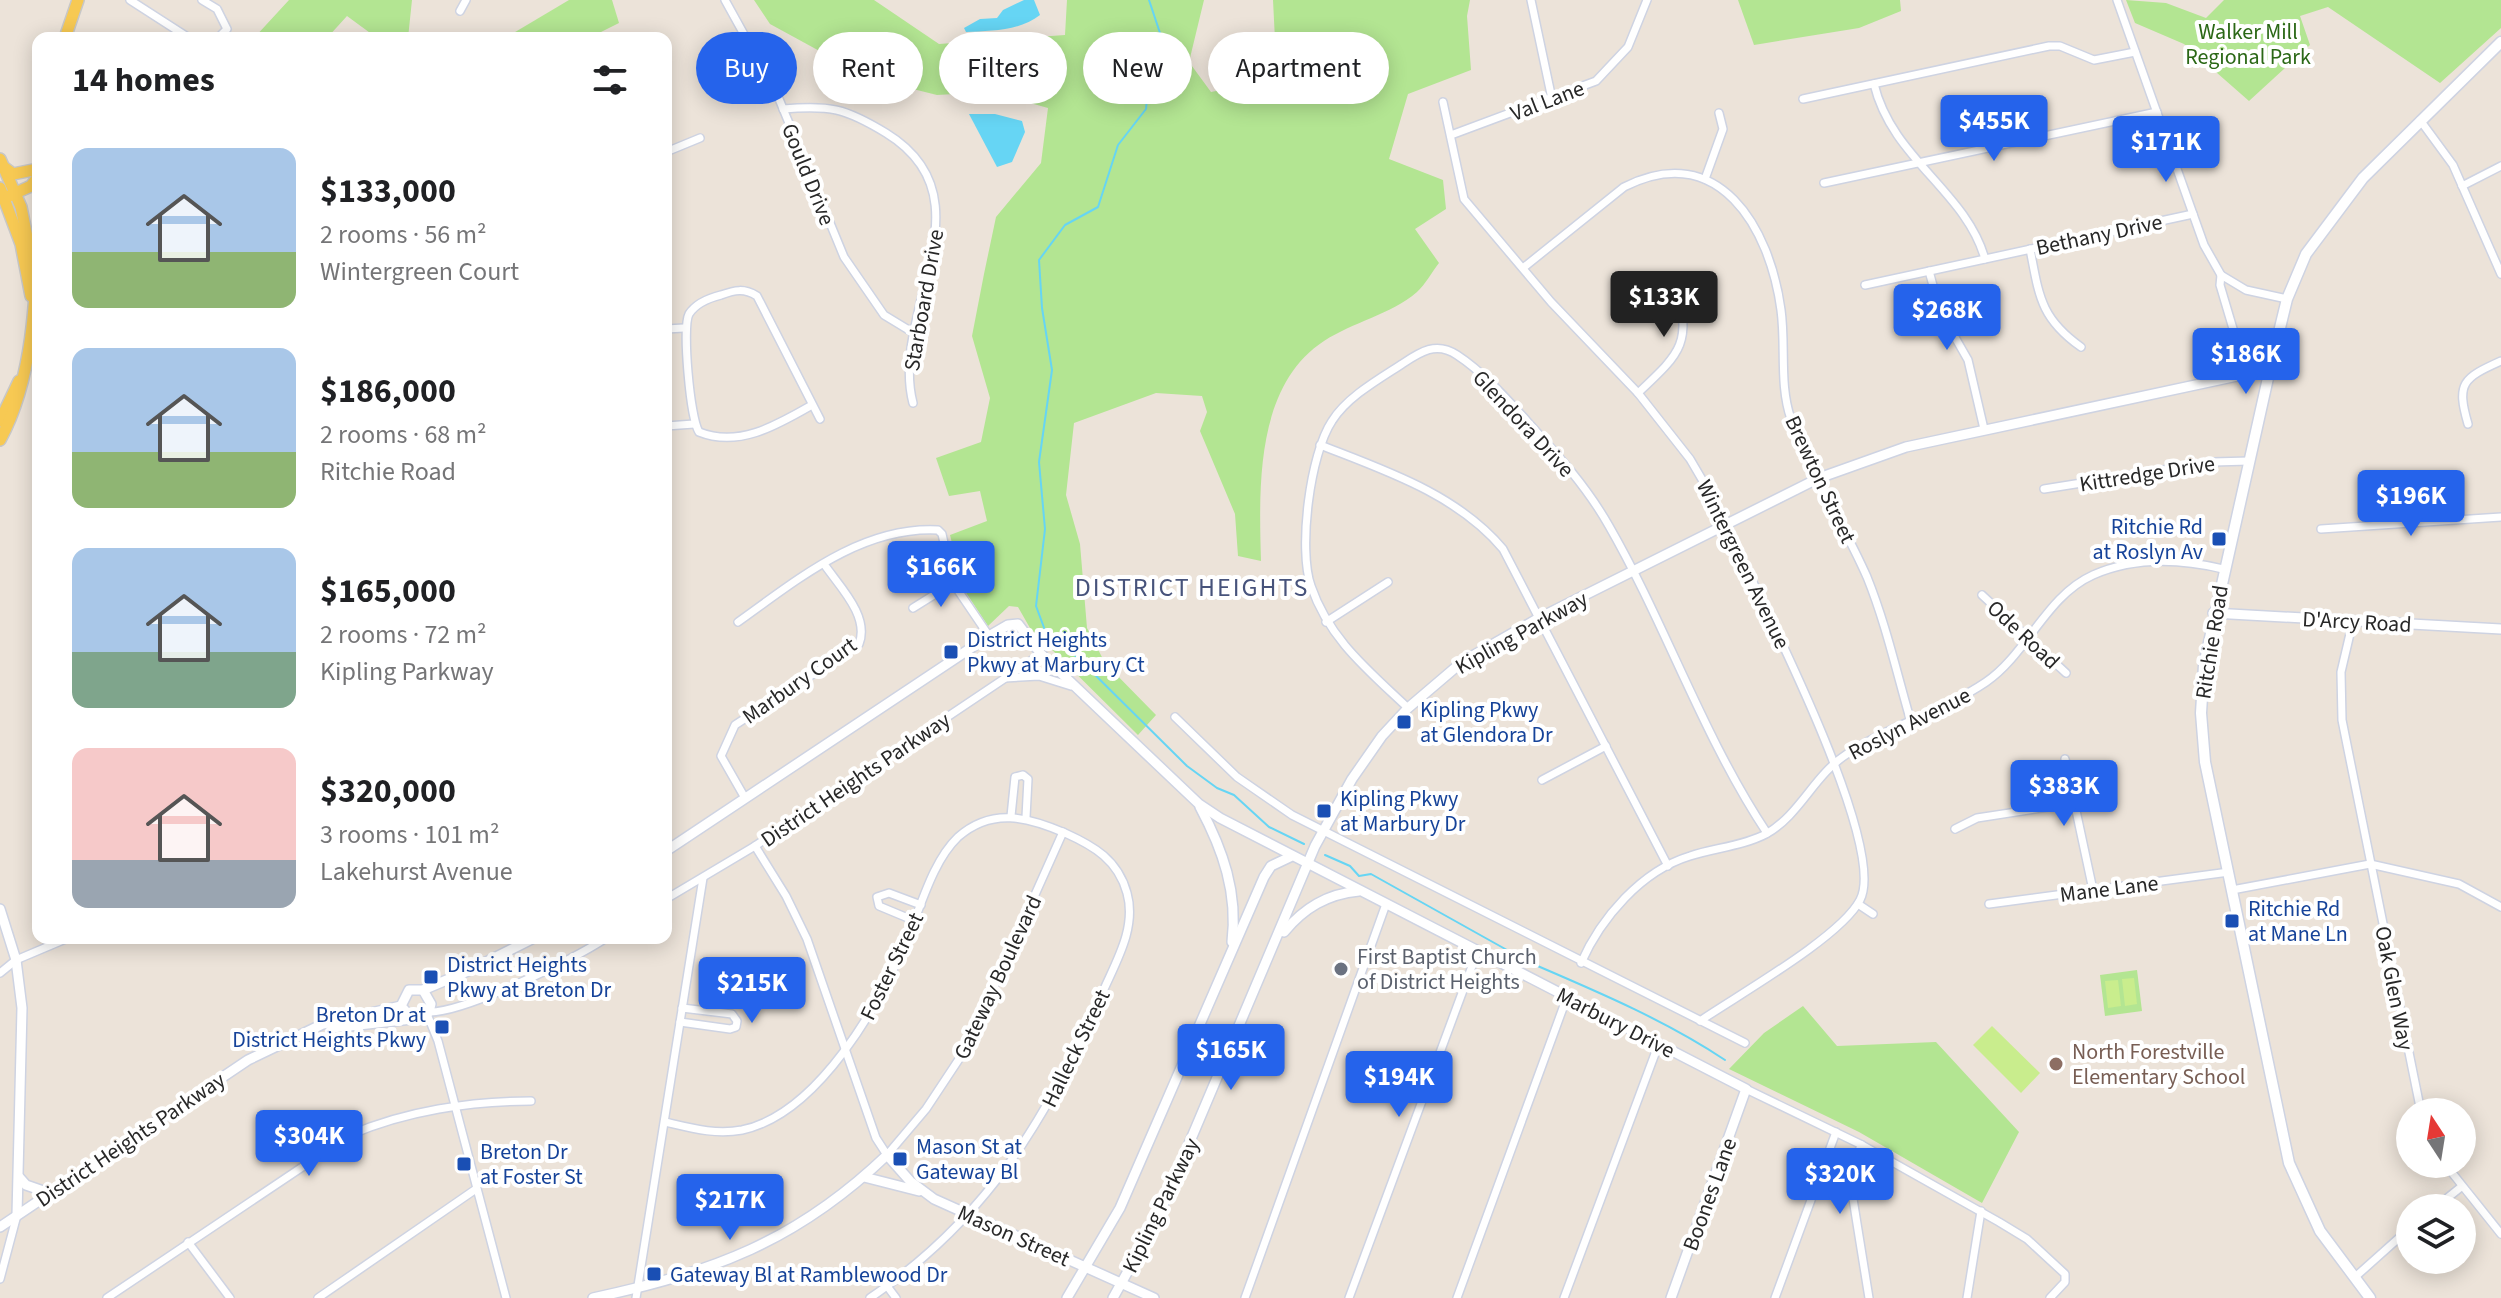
<!DOCTYPE html>
<meta charset="utf-8">
<style>
body{margin:0;font-family:"Source Sans 3",sans-serif;background:#f6f6f6;color:#202124;height:100vh;display:flex;flex-direction:column;font-size:30px;white-space:nowrap}
*{box-sizing:border-box;margin:0}
p{font-size:26px;color:#757577}
.icon{flex:none;width:44px;height:44px;fill:none;stroke:currentColor;stroke-width:2;stroke-linecap:round;stroke-linejoin:round}
.map{position:relative;flex:1;overflow:hidden}
.sheet{position:absolute;left:32px;top:32px;width:640px;height:912px;display:flex;flex-direction:column;background:#fff;border-radius:16px;box-shadow:0 4px 20px #0003}
.sheet>*{flex:none}
.hud{position:absolute;left:696px;top:32px;width:760px;height:72px;display:flex;gap:16px}
.needle{width:52px;rotate:348deg}
.tools{position:absolute;left:2396px;top:1098px;display:grid;gap:16px}
.tools a{display:grid;place-items:center;width:80px;height:80px;border-radius:50%;background:#fff;box-shadow:0 4px 20px #0003;font-size:40px}
.price{position:absolute;translate:-50% -68px;padding:0 18px;border-radius:8px;background:#2563eb;color:#fff;font-size:26px;line-height:52px;filter:drop-shadow(0 2px 4px #0008)}
.price::after{content:'';position:absolute;left:50%;top:48px;width:24px;height:18px;margin-left:-12px;background:inherit;clip-path:polygon(0 0,100% 0,50% 100%)}
.price.selected{background:#222;color:#fff}
ul{padding:0;list-style:none}
li{display:flex;align-items:center;gap:24px;height:200px;padding:0 40px}
li span{display:grid;place-items:center;flex:none;width:224px;height:160px;border-radius:16px;color:#555}
li>.icon{margin-inline-start:auto}
span .icon{width:96px;height:96px;fill:#fffc;stroke-width:1}
li b{font-size:34px}
h2{display:flex;justify-content:space-between;align-items:center;height:96px;padding:0 40px;font-size:34px}
.tag{padding:0 28px;border-radius:36px;background:#fff;box-shadow:0 4px 20px #0003;font-size:28px;line-height:72px}
.tag.selected{background:#2563eb;color:#fff}
.map>svg:first-child{display:block}
.green{fill:#b3e592}
.pitch{fill:#c9ed8d}
.water{fill:#66d5f4}
.lines{fill:none;stroke-linecap:round;stroke-linejoin:round}
.stream{stroke:#66d5f4;stroke-width:2}
.minor-casing{stroke:#ced3e2;stroke-width:10}
.tertiary-casing{stroke:#ced3e2;stroke-width:12}
.secondary-casing{stroke:#ced3e2;stroke-width:13}
.primary-casing{stroke:#c7c7c7;stroke-width:14}
.minor{stroke:#fff;stroke-width:7}
.tertiary{stroke:#fff;stroke-width:9}
.secondary{stroke:#fff;stroke-width:10}
.primary{stroke:#f7c953;stroke-width:11}
.transit-dot{fill:#1a4fb4;stroke:#fff;stroke-width:3}
.worship-dot{fill:#6b7280;stroke:#fff;stroke-width:3}
.education-dot{fill:#8d6e63;stroke:#fff;stroke-width:3}
.labels{text-anchor:middle;stroke-width:8;stroke-linejoin:round;paint-order:stroke}
.park-label{font-size:22px;fill:#2b6816;stroke:#fff}
.street-label{font-size:22px;fill:#282828;stroke:#fff}
.transit-label{font-size:22px;fill:#164399;stroke:#fff;text-anchor:start}
.worship-label{font-size:22px;fill:#5b616d;stroke:#fff;text-anchor:start}
.education-label{font-size:22px;fill:#785e54;stroke:#fff;text-anchor:start}
.quarter-label{font-size:26px;letter-spacing:2px;fill:#47537b;stroke:#fff}
</style>
<div class="map">
<svg width="2501" height="1298" viewBox="0 0 2501 1298">
<rect width="100%" height="100%" fill="#ece3d9"/>
<g class="green">
<polygon points="289,0 412,0 408,38 377,38 347,16 327,38 254,38"/>
<polygon points="569,0 612,0 619,23 589,38 505,38"/>
<path d="M 754,0 L 874,0 L 939,44 L 1065,35 L 1067,0 L 1204,0 L 1189,62 L 1211,92 L 1242,86 L 1275,40 L 1273,0 L 1470,0 L 1467,16 L 1471,70 L 1408,94 L 1389,159 L 1443,180 L 1446,209 L 1415,229 L 1439,263 C 1432,272 1425,285 1417,292 C 1390,315 1353,322 1324,341 C 1255,386 1259,488 1261,561 L 1238,556 L 1235,514 L 1200,431 L 1207,412 L 1202,396 L 1156,393 L 1074,423 L 1066,495 L 1080,544 L 1087,628 L 1105,663 L 1156,715 L 1138,735 L 1030,628 L 1018,607 L 1009,606 L 988,626 L 963,588 L 950,535 L 987,521 L 980,491 L 949,496 L 936,458 L 981,442 L 990,398 L 972,336 L 984,274 L 996,217 L 1041,163 L 1048,108 L 991,92 L 937,95 L 889,83 L 825,54 L 770,24 Z"/>
<polygon points="1738,0 1900,0 1901,11 1859,28 1754,45"/>
<polygon points="2126,0 2166,3 2206,18 2224,0 2501,0 2501,28 2440,83 2328,7 2300,16 2310,45 2249,101 2184,44 2135,23"/>
<polygon points="2137,970 2142,1011 2105,1016 2100,975"/>
<polygon points="1803,1006 1837,1046 1936,1042 2019,1132 1982,1203 1859,1132 1729,1069 1764,1033"/>
</g>
<g class="pitch">
<polygon points="2134,978 2137,1004 2125,1006 2122,979"/>
<polygon points="2118,980 2121,1006 2108,1008 2105,981"/>
<polygon points="1992,1026 2040,1073 2021,1093 1973,1045"/>
</g>
<g class="water">
<path d="M 1024,0 L 1034,0 L 1040,15 C 1020,31 990,31 966,32 L 964,28 L 980,19 L 997,18 L 1003,10 Z"/>
<polygon points="969,114 995,114 1022,121 1025,132 1012,162 997,167"/>
</g>
<g class="lines">
<g class="stream">
<polyline points="1149,0 1161,36 1151,53 1146,109 1118,145 1098,207 1065,225 1039,260 1042,308 1052,370 1039,462 1045,529 1036,606 1046,633 1077,657 1187,766 1217,788 1234,795 1269,827 1304,844"/>
<path d="M 1325,855 L 1350,866 L 1359,876 L 1371,874 L 1507,950 C 1520,954 1528,962 1540,967 C 1603,994 1668,1022 1725,1060"/>
</g>
<defs>
<g id="minor">
<polyline points="130,0 189,38"/>
<polyline points="202,0 217,9 227,29 218,38"/>
<polyline points="725,0 777,94 844,257 884,315 912,332"/>
<polyline points="1531,0 1552,99"/>
<polyline points="2117,0 2204,245 2221,275 2220,285 2242,359"/>
<polyline points="460,11 466,0"/>
<path d="M 1874,84 C 1892,159 1966,191 1985,259"/>
<polyline points="1803,99 2049,46 2060,46 2094,60 2135,52"/>
<path d="M 1443,102 L 1464,199 L 1551,302 L 1638,393 L 1690,459 L 1707,488 C 1738,555 1891,842 1860,900 C 1841,937 1738,995 1700,1021"/>
<path d="M 783,109 C 830,105 845,108 886,133 C 994,199 889,311 913,403"/>
<polyline points="2420,120 2453,165 2501,274"/>
<polyline points="1451,135 1596,81 1628,47 1647,0"/>
<polyline points="666,152 700,138"/>
<polyline points="1705,179 1723,129 1719,113"/>
<polyline points="1824,183 2157,112"/>
<polyline points="2462,186 2501,166"/>
<path d="M 2030,249 C 2039,295 2040,318 2081,347"/>
<path d="M 1523,268 L 1624,187 C 1719,139 1770,228 1781,310 C 1786,346 1779,385 1791,419 C 1810,474 1844,524 1867,577 C 1886,624 1897,674 1911,722"/>
<polyline points="1929,271 1940,311 1968,360 1984,429"/>
<polyline points="2221,275 2246,290 2287,299"/>
<polyline points="1865,285 2193,214"/>
<polyline points="666,329 684,328"/>
<path d="M 1638,393 C 1684,350 1690,344 1677,282"/>
<path d="M 812,405 C 777,425 739,448 699,432 C 690,418 682,327 689,314 C 696,303 709,298 721,295 C 735,290 744,288 757,296 L 820,419"/>
<path d="M 2468,424 C 2456,383 2463,378 2501,361"/>
<polyline points="666,426 694,424"/>
<path d="M 1320,445 C 1384,470 1457,494 1503,549 L 1668,866"/>
<polyline points="2044,489 2213,462 2249,461"/>
<polyline points="2321,529 2501,517"/>
<polyline points="1982,595 2066,673"/>
<polyline points="913,608 953,583"/>
<polyline points="2353,621 2341,672 2342,720 2421,1112"/>
<path d="M 738,622 C 797,580 861,526 938,530 L 942,534 L 953,583 L 989,636"/>
<polyline points="1326,622 1388,582"/>
<polyline points="1005,678 1039,676 1071,686"/>
<path d="M 1408,708 C 1368,670 1329,639 1311,586 C 1298,549 1310,454 1332,421 C 1347,397 1379,379 1402,364 C 1420,352 1436,341 1457,355 C 1483,372 1506,398 1527,421 C 1557,454 1587,487 1609,526 C 1666,625 1703,737 1767,833"/>
<polyline points="1175,717 1237,777 1292,815 1745,1043"/>
<polyline points="2065,759 2093,890"/>
<polyline points="1542,780 1606,746"/>
<path d="M 745,798 L 721,756 L 735,725 L 859,644 C 870,616 839,586 824,564"/>
<polyline points="1011,816 1015,777 1023,775 1028,779 1026,817"/>
<polyline points="1955,829 1977,818 2074,803"/>
<polyline points="755,846 786,896 807,939 876,1138 887,1155 926,1109 967,1047 1063,832"/>
<polyline points="2232,890 2370,864 2459,884 2501,907"/>
<polyline points="666,899 755,846 1041,654"/>
<polyline points="1858,904 1873,914"/>
<polyline points="1989,904 2229,872"/>
<polyline points="915,921 879,906 877,897 889,893 921,905"/>
<path d="M 1581,963 C 1601,918 1641,871 1690,856 C 1714,848 1743,846 1766,834 C 1800,815 1814,775 1847,754 C 1891,725 1943,711 1986,682 C 2027,654 2046,596 2093,575 C 2134,557 2181,559 2223,569"/>
<polyline points="0,973 16,960 68,938"/>
<path d="M 429,1012 C 464,1013 574,959 606,938"/>
<polyline points="427,1014 438,1041 506,1298"/>
<polyline points="680,1022 730,1029 736,1027 737,1021 732,1014 682,1008"/>
<polyline points="1746,1089 1862,1145 1999,1222 2027,1239 2065,1274 2065,1282 2050,1298"/>
<path d="M 665,1122 C 691,1128 715,1135 742,1130 C 818,1114 880,1004 907,939 C 921,907 932,862 958,837 C 992,807 1028,817 1065,833 C 1094,846 1118,860 1127,893 C 1137,929 1115,963 1101,996 C 1047,1119 985,1221 870,1298"/>
<polyline points="1862,1145 1851,1164 1849,1174 1869,1298"/>
<polyline points="2445,1164 2501,1234"/>
<polyline points="2435,1208 2461,1187"/>
<polyline points="188,1242 230,1298"/>
<polyline points="2354,1278 2410,1228"/>
<polyline points="0,1279 17,1215"/>
<polyline points="887,1286 896,1298"/>
<path d="M 107,1298 L 350,1135 C 405,1111 471,1101 531,1101"/>
<polyline points="318,1298 476,1189"/>
<polyline points="636,1298 703,878"/>
<polyline points="1245,1298 1386,904"/>
<polyline points="1349,1298 1478,950"/>
<polyline points="1457,1298 1567,997"/>
<polyline points="1564,1298 1659,1043"/>
<polyline points="1775,1298 1836,1132"/>
<polyline points="1967,1298 1981,1211"/>
</g>
<g id="tertiary">
<polyline points="2213,613 2501,629"/>
<path d="M 1200,807 C 1223,850 1238,893 1232,942"/>
<polyline points="666,851 989,636 1008,625 1018,624 1041,654 1199,804 1220,818 1746,1089 1671,1298"/>
<polyline points="0,909 16,960 22,1008 17,1215"/>
<path d="M 1284,932 C 1304,908 1327,894 1359,891"/>
<polyline points="412,1018 401,1006 409,990 423,990 468,971 534,938"/>
<polyline points="332,1028 421,1018 429,1012 431,1004 423,990"/>
<polyline points="19,1177 26,1185 49,1193"/>
<polyline points="864,1177 919,1191"/>
<polyline points="0,1227 248,1060 323,1024 401,1006"/>
<path d="M 593,1298 C 713,1272 796,1242 887,1155 L 910,1181 L 934,1199 L 1154,1298"/>
<polyline points="1067,1298 1120,1208 1264,877 1271,866 1290,857"/>
<polyline points="1113,1298 1158,1217 1315,846 1352,779 1382,736 1408,708 1462,662 1539,618 1819,478 1906,447 2270,369"/>
</g>
<polyline id="secondary" points="2370,1298 2320,1231 2289,1163 2205,762 2201,713 2204,665 2270,369 2287,299 2306,254 2363,178 2501,42"/>
<g id="primary">
<polyline points="65,38 78,0"/>
<polyline points="0,159 21,207 32,262"/>
<polyline points="5,168 13,174 38,169"/>
<polyline points="0,188 21,244 31,296"/>
<polyline points="9,196 31,186 38,177"/>
<polyline points="0,421 19,381"/>
<path d="M 0,440 C 33,380 36,298 38,231"/>
</g>
</defs>
<use href="#minor" class="minor-casing"/>
<use href="#tertiary" class="tertiary-casing"/>
<use href="#secondary" class="secondary-casing"/>
<use href="#primary" class="primary-casing"/>
<use href="#minor" class="minor"/>
<use href="#tertiary" class="tertiary"/>
<use href="#secondary" class="secondary"/>
<use href="#primary" class="primary"/>
</g>
<g class="transit-dot">
<rect x="2211" y="531" width="16" height="16" rx="4"/>
<rect x="943" y="644" width="16" height="16" rx="4"/>
<rect x="1396" y="714" width="16" height="16" rx="4"/>
<rect x="1316" y="803" width="16" height="16" rx="4"/>
<rect x="2224" y="913" width="16" height="16" rx="4"/>
<rect x="423" y="969" width="16" height="16" rx="4"/>
<rect x="434" y="1019" width="16" height="16" rx="4"/>
<rect x="892" y="1151" width="16" height="16" rx="4"/>
<rect x="456" y="1156" width="16" height="16" rx="4"/>
<rect x="646" y="1266" width="16" height="16" rx="4"/>
</g>
<circle class="worship-dot" cx="1341" cy="969" r="8"/>
<circle class="education-dot" cx="2056" cy="1064" r="8"/>
<g class="labels">
<g class="park-label">
<text x="2248" y="39">Walker Mill<tspan x="2248" dy="25">Regional Park</tspan></text>
</g>
<g class="street-label">
<text transform="translate(1547 100) rotate(-21)" y="8">Val Lane</text>
<text transform="translate(809 174) rotate(68)" y="8">Gould Drive</text>
<text transform="translate(2099 234) rotate(-12)" y="8">Bethany Drive</text>
<text transform="translate(923 300) rotate(-80)" y="8">Starboard Drive</text>
<text transform="translate(1524 423) rotate(47)" y="8">Glendora Drive</text>
<text transform="translate(2147 473) rotate(-9)" y="8">Kittredge Drive</text>
<text transform="translate(1821 479) rotate(65)" y="8">Brewton Street</text>
<text transform="translate(1744 564) rotate(64)" y="8">Wintergreen Avenue</text>
<text transform="translate(2357 621) rotate(3)" y="8">D'Arcy Road</text>
<text transform="translate(1521 632) rotate(-29)" y="8">Kipling Parkway</text>
<text transform="translate(2024 634) rotate(43)" y="8">Ode Road</text>
<text transform="translate(2211 642) rotate(-81)" y="8">Ritchie Road</text>
<text transform="translate(799 680) rotate(-35)" y="8">Marbury Court</text>
<text transform="translate(1909 723) rotate(-27)" y="8">Roslyn Avenue</text>
<text transform="translate(855 779) rotate(-34)" y="8">District Heights Parkway</text>
<text transform="translate(2109 888) rotate(-7)" y="8">Mane Lane</text>
<text transform="translate(891 966) rotate(-64)" y="8">Foster Street</text>
<text transform="translate(997 977) rotate(-65)" y="8">Gateway Boulevard</text>
<text transform="translate(2395 988) rotate(79)" y="8">Oak Glen Way</text>
<text transform="translate(1616 1022) rotate(27)" y="8">Marbury Drive</text>
<text transform="translate(1075 1048) rotate(-64)" y="8">Halleck Street</text>
<text transform="translate(130 1139) rotate(-34)" y="8">District Heights Parkway</text>
<text transform="translate(1709 1194) rotate(-70)" y="8">Boones Lane</text>
<text transform="translate(1160 1205) rotate(-64)" y="8">Kipling Parkway</text>
<text transform="translate(1014 1235) rotate(24)" y="8">Mason Street</text>
</g>
<g class="transit-label">
<text x="2203" y="534" text-anchor="end">Ritchie Rd<tspan x="2203" dy="25">at Roslyn Av</tspan></text>
<text x="967" y="647">District Heights<tspan x="967" dy="25">Pkwy at Marbury Ct</tspan></text>
<text x="1420" y="717">Kipling Pkwy<tspan x="1420" dy="25">at Glendora Dr</tspan></text>
<text x="1340" y="806">Kipling Pkwy<tspan x="1340" dy="25">at Marbury Dr</tspan></text>
<text x="2248" y="916">Ritchie Rd<tspan x="2248" dy="25">at Mane Ln</tspan></text>
<text x="447" y="972">District Heights<tspan x="447" dy="25">Pkwy at Breton Dr</tspan></text>
<text x="426" y="1022" text-anchor="end">Breton Dr at<tspan x="426" dy="25">District Heights Pkwy</tspan></text>
<text x="916" y="1154">Mason St at<tspan x="916" dy="25">Gateway Bl</tspan></text>
<text x="480" y="1159">Breton Dr<tspan x="480" dy="25">at Foster St</tspan></text>
<text x="670" y="1282">Gateway Bl at Ramblewood Dr</text>
</g>
<g class="worship-label">
<text x="1357" y="964">First Baptist Church<tspan x="1357" dy="25">of District Heights</tspan></text>
</g>
<g class="education-label">
<text x="2072" y="1059">North Forestville<tspan x="2072" dy="25">Elementary School</tspan></text>
</g>
<g class="quarter-label">
<text x="1192" y="596">DISTRICT HEIGHTS</text>
</g>
</g>
</svg>
<div class="tools">
<a><svg class="needle" viewBox="-14 -14 28 28"><path d="M0-13l5 13h-10z" fill="#e53935"/><path d="M0 13l5-13h-10z" fill="#757577"/></svg></a>
<a><svg class="icon" aria-label="layers" viewBox="0 0 24 24"><path d="M12 4l9 5-9 5-9-5zM3 14l9 5 9-5"/></svg></a>
</div>
<b class="price" style="left:1994px;top:163px">$455K</b>
<b class="price" style="left:2166px;top:184px">$171K</b>
<b class="price selected" style="left:1664px;top:339px">$133K</b>
<b class="price" style="left:1947px;top:352px">$268K</b>
<b class="price" style="left:2246px;top:396px">$186K</b>
<b class="price" style="left:2411px;top:538px">$196K</b>
<b class="price" style="left:941px;top:609px">$166K</b>
<b class="price" style="left:2064px;top:828px">$383K</b>
<b class="price" style="left:752px;top:1025px">$215K</b>
<b class="price" style="left:1231px;top:1092px">$165K</b>
<b class="price" style="left:1399px;top:1119px">$194K</b>
<b class="price" style="left:309px;top:1178px">$304K</b>
<b class="price" style="left:1840px;top:1216px">$320K</b>
<b class="price" style="left:730px;top:1242px">$217K</b>
<div class="hud">
<a class="tag selected">Buy</a>
<a class="tag">Rent</a>
<a class="tag">Filters</a>
<a class="tag">New</a>
<a class="tag">Apartment</a>
</div>
<section class="sheet">
<h2>14 homes<svg class="icon" aria-label="filters" viewBox="0 0 24 24"><path d="M4 7h16M4 17h16"/><circle cx="9" cy="7" r="2"/><circle cx="15" cy="17" r="2"/></svg></h2>
<ul>
<li><span style="background:linear-gradient(#a9c7e8 65%,#8fb573 0)"><svg class="icon" aria-label="home" viewBox="0 0 24 24"><path d="M3 11l9-7 9 7M6 9v11h12V9"/></svg></span><div><b>$133,000</b><p>2 rooms · 56 m²</p><p>Wintergreen Court</p></div></li>
<li><span style="background:linear-gradient(#a9c7e8 65%,#8fb573 0)"><svg class="icon" aria-label="home" viewBox="0 0 24 24"><path d="M3 11l9-7 9 7M6 9v11h12V9"/></svg></span><div><b>$186,000</b><p>2 rooms · 68 m²</p><p>Ritchie Road</p></div></li>
<li><span style="background:linear-gradient(#a9c7e8 65%,#7fa58c 0)"><svg class="icon" aria-label="home" viewBox="0 0 24 24"><path d="M3 11l9-7 9 7M6 9v11h12V9"/></svg></span><div><b>$165,000</b><p>2 rooms · 72 m²</p><p>Kipling Parkway</p></div></li>
<li><span style="background:linear-gradient(#f6c9c9 70%,#9aa5b1 0)"><svg class="icon" aria-label="home" viewBox="0 0 24 24"><path d="M3 11l9-7 9 7M6 9v11h12V9"/></svg></span><div><b>$320,000</b><p>3 rooms · 101 m²</p><p>Lakehurst Avenue</p></div></li>
</ul>
</section>
</div>
